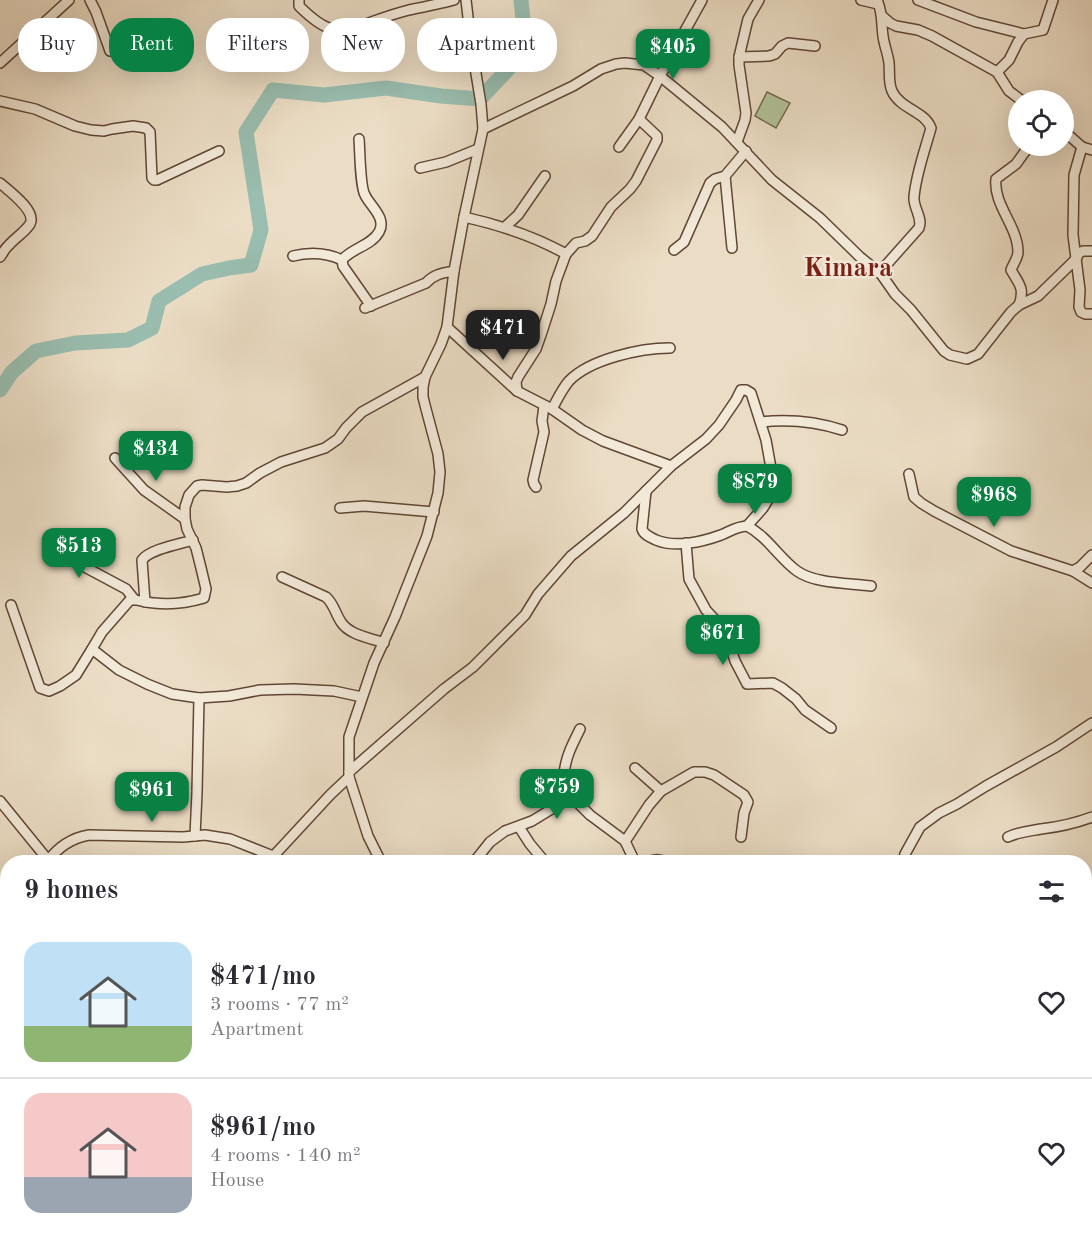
<!DOCTYPE html>
<meta charset="utf-8">
<style>
body{margin:0;font-family:"Old Standard TT",serif;background:#f7f7f7;color:#2b2b33;height:100vh;display:flex;flex-direction:column;font-size:22px;white-space:nowrap}
*{box-sizing:border-box;margin:0}
p{font-size:20px;color:#7c7c81}
.icon{flex:none;width:33px;height:33px;fill:none;stroke:currentColor;stroke-width:2;stroke-linecap:round;stroke-linejoin:round}
.map{position:relative;flex:1;overflow:hidden}
.sheet{position:absolute;left:0px;top:855px;width:1092px;height:384px;display:flex;flex-direction:column;background:#fff;border-radius:24px 24px 0 0;box-shadow:0 6px 24px #0002}
.sheet>*{flex:none}
.guide{position:absolute;left:18px;top:18px;width:600px;height:54px;display:flex;gap:12px}
.fabs{position:absolute;left:1008px;top:90px;display:grid;gap:12px}
.fabs a{display:grid;place-items:center;width:66px;height:66px;border-radius:50%;background:#fff;box-shadow:0 6px 24px #0002;font-size:30px}
.price{position:absolute;translate:-50% -51px;padding:0 14px;border-radius:12px;background:#0b8043;color:#fff;font-size:20px;line-height:39px;filter:drop-shadow(0 2px 3px #0008)}
.price::after{content:'';position:absolute;left:50%;top:36px;width:18px;height:14px;margin-left:-9px;background:inherit;clip-path:polygon(0 0,100% 0,50% 100%)}
.price.current{background:#222;color:#fff}
ul{padding:0;list-style:none}
li{display:flex;align-items:center;gap:18px;height:150px;padding:0 24px}
li+li{border-top:2px solid #e1e1e2}
li span{display:grid;place-items:center;flex:none;width:168px;height:120px;border-radius:18px;color:#555}
li>.icon{margin-inline-start:auto}
span .icon{width:72px;height:72px;fill:#fffc;stroke-width:1}
li b{font-size:26px}
h2{display:flex;justify-content:space-between;align-items:center;height:72px;padding:0 24px;font-size:26px}
.chip{padding:0 21px;border-radius:24px;background:#fff;box-shadow:0 6px 24px #0002;font-size:21px;line-height:54px}
.chip.current{background:#0b8043;color:#fff}
.map>svg:first-child{display:block}
.green{fill:#b2c298;stroke:#726a4e;stroke-width:1.5}
.lines{fill:none;stroke-linecap:round;stroke-linejoin:round}
.river{stroke:#99bdaf;stroke-width:15}
.minor-casing{stroke:#604634;stroke-width:12}
.minor{stroke:#f2e9d9;stroke-width:9}
.labels{text-anchor:middle;stroke-width:5;stroke-linejoin:round;paint-order:stroke}
.district-label{font-size:27px;font-weight:bold;fill:#7a1f14;stroke:#f2e9d9}
</style>
<div class="map">
<svg width="1092" height="1239" viewBox="0 0 1092 1239">
<rect width="100%" height="100%" fill="#ebddc5"/>
<filter id="stains"><feTurbulence type="fractalNoise" baseFrequency=".00333" numOctaves="4"/><feColorMatrix values="0 0 0 0 .2 0 0 0 0 .09 0 0 0 0 .02 0 0 0 .5 -.17"/></filter>
<radialGradient id="worn" r=".72"><stop offset=".6" stop-color="#630" stop-opacity="0"/><stop offset="1" stop-color="#630" stop-opacity=".3"/></radialGradient>
<polygon class="green" points="767,92 790,103 776,128 755,116"/>
<g class="lines">
<polyline class="river" points="0,390 12,372 36,351 75,343 128,340 152,328 159,301 202,274 229,268 251,265 261,230 246,132 273,90 324,95 386,88 441,96 480,99 526,50 521,0"/>
<defs>
<g id="minor">
<polyline points="90,0 96,12 110,51"/>
<path d="M 299,0 L 299,6 C 308,15 321,27 333,29 C 348,31 361,26 374,21 C 385,17 397,13 409,10 C 424,7 439,4 454,0"/>
<polyline points="861,0 878,4"/>
<path d="M 877,0 C 883,13 881,23 883,36 C 884,45 888,54 889,63 C 890,72 888,82 892,91 C 900,109 925,111 931,128 C 925,150 916,174 914,197 C 913,208 923,217 919,228 L 879,273"/>
<polyline points="918,0 976,22 1024,34"/>
<polyline points="882,16 890,23 896,26 918,30 932,36 997,72 1009,91 1021,100"/>
<polyline points="739,57 769,56 775,54 782,46 788,43 815,46"/>
<polyline points="0,63 69,0"/>
<polyline points="997,72 1009,60 1018,42 1024,34 1043,30 1053,0"/>
<polyline points="0,101 35,109 75,126 91,130 104,131 112,129 133,126 146,128 150,132 152,178 154,180 157,180 219,151"/>
<polyline points="483,129 573,86 601,69 616,64 625,63 644,65 660,76 722,127 772,180 820,218 860,257 881,274 895,294 911,310 944,351 950,355 967,359 978,354 1011,312 1019,305 1038,296 1076,259 1079,253 1083,251 1092,251"/>
<polyline points="1064,131 1082,147 1092,150"/>
<path d="M 359,139 C 360,150 360,187 365,195 C 370,206 387,218 379,232 C 371,246 352,248 342,260 L 343,266 L 371,306"/>
<polyline points="737,142 745,120 746,113 739,65 739,57 748,19 759,0"/>
<polyline points="619,147 639,119 660,76 702,0"/>
<polyline points="1082,147 1074,175 1073,235 1080,290 1079,307 1081,312 1085,314 1092,314"/>
<polyline points="420,168 446,162 478,149"/>
<polyline points="725,176 732,248"/>
<path d="M 0,183 C 9,191 37,211 30,224 C 25,232 15,238 9,245 C 5,248 3,253 0,257"/>
<path d="M 464,217 C 500,225 534,236 566,254"/>
<polyline points="505,227 518,215 545,176"/>
<polyline points="674,250 684,242 710,183 715,179 725,176 746,151"/>
<path d="M 293,256 C 310,252 327,253 342,260"/>
<path d="M 1019,305 C 1025,288 1019,284 1011,270 C 1013,264 1018,258 1018,252 C 1018,226 993,205 996,179 L 1016,164 L 1029,146"/>
<path d="M 365,308 L 426,283 C 434,274 443,273 454,271"/>
<polyline points="447,327 517,391 552,409 582,430 603,441 671,466"/>
<polyline points="517,391 516,382 518,377 536,349 541,335 551,304 556,281 566,254 576,243 585,241 592,236 611,207 630,189 636,181 657,140 657,136 639,119"/>
<path d="M 552,409 C 557,400 562,389 569,381 C 590,359 641,348 670,348"/>
<path d="M 761,422 C 789,419 814,421 842,430"/>
<polyline points="115,458 144,490 185,519"/>
<polyline points="909,474 914,497 921,503 934,511 1011,551 1073,571 1080,567 1092,555"/>
<polyline points="536,487 534,484 533,480 544,432 542,421 544,406"/>
<path d="M 646,491 L 642,529 C 644,535 650,537 656,540 C 675,548 702,542 721,535 C 731,531 735,527 747,526 C 767,536 779,558 797,571 C 815,584 849,583 871,586"/>
<polyline points="340,508 364,506 434,512"/>
<polyline points="62,541 62,551 68,558 126,589 134,599"/>
<polyline points="686,543 689,579 706,610 719,624 727,636 735,661 747,684 773,683 782,688 796,699 805,710 831,728"/>
<polyline points="1073,571 1092,583"/>
<path d="M 282,577 L 326,597 C 334,604 335,613 341,622 C 349,635 371,638 384,643"/>
<path d="M 145,602 L 142,560 C 150,549 180,544 193,540"/>
<polyline points="11,605 40,688 49,691 60,686 76,675 92,649"/>
<path d="M 362,697 L 334,691 L 294,689 L 260,690 L 229,696 L 199,698 L 172,694 L 147,684 L 119,670 L 92,649 L 102,632 L 130,600 C 138,599 146,603 154,603 C 171,605 187,603 204,598 L 206,589 L 201,568 L 196,548 L 187,529 L 185,519 L 185,507 L 189,495 L 197,486 L 202,485 L 227,487 L 237,486 L 246,483 L 260,473 L 281,462 L 325,448 L 338,439 L 346,428 L 362,412 L 425,377"/>
<polyline points="635,768 661,791"/>
<polyline points="349,772 444,689 473,667 525,615 538,594 571,556 624,513 671,466 706,439 719,425 736,400 741,390 746,390 751,393 766,440 774,485 771,495 763,508 747,526"/>
<polyline points="568,799 577,802 590,815 625,841"/>
<polyline points="0,801 48,860"/>
<polyline points="519,827 530,844 545,862"/>
<polyline points="195,836 197,792 199,698"/>
<path d="M 1008,837 C 1018,832 1030,831 1041,829 C 1058,827 1076,823 1092,817"/>
<path d="M 47,862 C 58,847 71,838 89,835 L 183,837 L 205,835 L 230,839 L 273,856"/>
<polyline points="268,862 330,795 349,777"/>
<polyline points="381,862 368,836 349,777 349,737 374,663 395,617 427,536 438,493 440,472 438,454 426,409 423,397 423,387 425,377 441,344 447,327 454,271 464,217 483,129 481,104 471,43 466,0"/>
<path d="M 472,862 L 474,862 L 490,842 L 505,831 L 532,821 L 568,799 C 568,790 564,783 564,775 C 565,758 573,743 580,729"/>
<polyline points="635,862 625,841 628,837 649,805 661,791 694,772 705,772 714,775 744,795 748,802 744,813 741,837"/>
<path d="M 648,862 C 655,859 659,859 666,862"/>
<polyline points="903,862 905,854 920,827 939,813 957,804 986,786 1056,747 1092,723"/>
<polyline points="0,891 8,888"/>
<polyline points="1084,914 1092,911"/>
<polyline points="0,1113 8,1110"/>
<polyline points="1084,1116 1092,1111"/>
<polyline points="176,1232 176,1239"/>
<polyline points="501,1232 502,1239"/>
<polyline points="1068,1232 1085,1239"/>
<polyline points="96,1239 113,1232"/>
<polyline points="120,1239 122,1232"/>
</g>
</defs>
<use href="#minor" class="minor-casing"/>
<use href="#minor" class="minor"/>
</g>
<g class="labels">
<g class="district-label">
<text x="848" y="276">Kimara</text>
</g>
</g>
<rect width="100%" height="100%" filter="url(#stains)"/>
<rect width="100%" height="100%" fill="url(#worn)"/>
</svg>
<div class="fabs">
<a><svg class="icon" aria-label="locate" viewBox="0 0 24 24"><circle cx="12" cy="12" r="6"/><path d="M12 2v4M12 18v4M2 12h4M18 12h4"/></svg></a>
</div>
<b class="price" style="left:673px;top:80px">$405</b>
<b class="price current" style="left:503px;top:361px">$471</b>
<b class="price" style="left:156px;top:482px">$434</b>
<b class="price" style="left:755px;top:515px">$879</b>
<b class="price" style="left:994px;top:528px">$968</b>
<b class="price" style="left:79px;top:579px">$513</b>
<b class="price" style="left:723px;top:666px">$671</b>
<b class="price" style="left:557px;top:820px">$759</b>
<b class="price" style="left:152px;top:823px">$961</b>
<div class="guide">
<a class="chip">Buy</a>
<a class="chip current">Rent</a>
<a class="chip">Filters</a>
<a class="chip">New</a>
<a class="chip">Apartment</a>
</div>
<section class="sheet">
<h2>9 homes<svg class="icon" aria-label="filters" viewBox="0 0 24 24"><path d="M4 7h16M4 17h16"/><circle cx="9" cy="7" r="2"/><circle cx="15" cy="17" r="2"/></svg></h2>
<ul>
<li><span style="background:linear-gradient(#bfe0f5 70%,#8fb573 0)"><svg class="icon" aria-label="home" viewBox="0 0 24 24"><path d="M3 11l9-7 9 7M6 9v11h12V9"/></svg></span><div><b>$471/mo</b><p>3 rooms · 77 m²</p><p>Apartment</p></div><svg class="icon" aria-label="heart" viewBox="0 0 24 24"><path d="M12 20l-8-8c-3-5 5-10 8-4 3-6 11-1 8 4z"/></svg></li>
<li><span style="background:linear-gradient(#f6c9c9 70%,#9aa5b1 0)"><svg class="icon" aria-label="home" viewBox="0 0 24 24"><path d="M3 11l9-7 9 7M6 9v11h12V9"/></svg></span><div><b>$961/mo</b><p>4 rooms · 140 m²</p><p>House</p></div><svg class="icon" aria-label="heart" viewBox="0 0 24 24"><path d="M12 20l-8-8c-3-5 5-10 8-4 3-6 11-1 8 4z"/></svg></li>
</ul>
</section>
</div>
